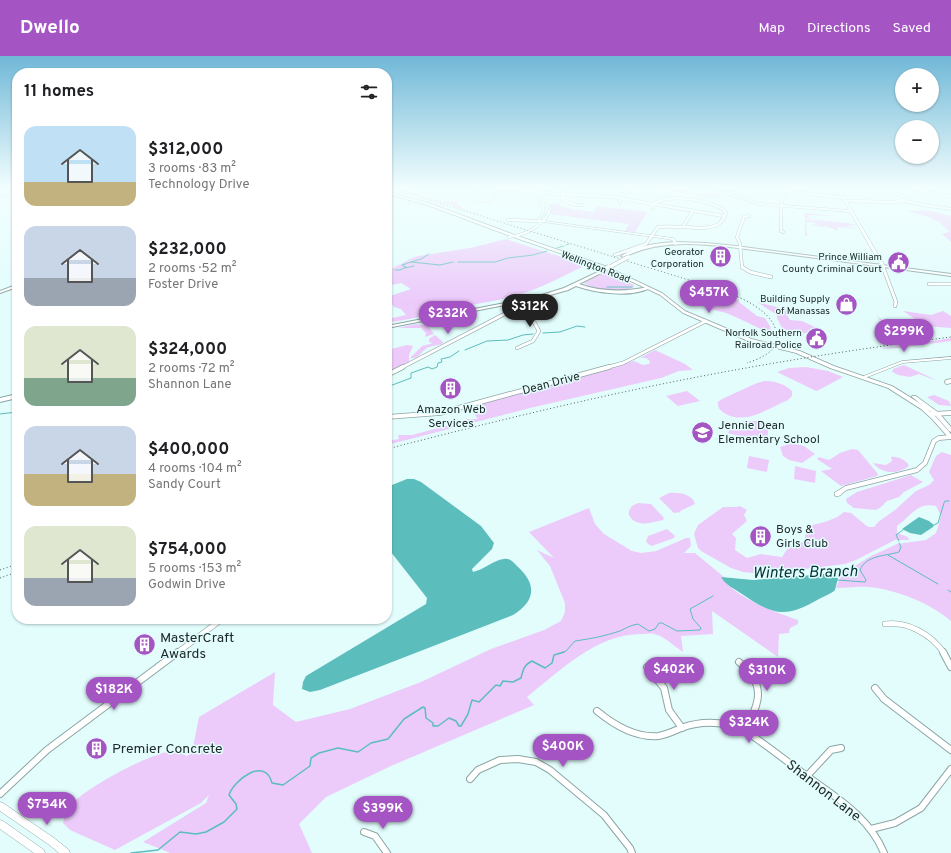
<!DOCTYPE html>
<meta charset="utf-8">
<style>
body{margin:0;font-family:Overpass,sans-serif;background:#f6f6f6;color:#202124;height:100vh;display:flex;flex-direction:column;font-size:15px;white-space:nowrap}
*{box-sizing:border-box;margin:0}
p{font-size:13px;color:#757577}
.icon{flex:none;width:22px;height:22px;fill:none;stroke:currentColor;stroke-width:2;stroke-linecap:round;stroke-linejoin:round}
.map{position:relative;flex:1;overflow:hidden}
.side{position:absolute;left:12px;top:12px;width:380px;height:556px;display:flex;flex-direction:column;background:#fff;border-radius:16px;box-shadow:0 1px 3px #0004}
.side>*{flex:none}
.fabs{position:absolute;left:895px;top:12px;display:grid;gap:8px}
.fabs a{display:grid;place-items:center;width:44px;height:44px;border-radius:50%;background:#fff;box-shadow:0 1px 3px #0004;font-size:20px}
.price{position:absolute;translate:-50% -34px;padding:0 9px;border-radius:14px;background:#a554c4;color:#fff;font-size:13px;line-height:26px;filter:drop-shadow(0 1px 2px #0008)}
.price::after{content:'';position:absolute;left:50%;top:24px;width:12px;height:9px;margin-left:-6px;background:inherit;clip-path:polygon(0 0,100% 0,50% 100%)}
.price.current{background:#222;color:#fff}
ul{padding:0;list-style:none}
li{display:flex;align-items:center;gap:12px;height:100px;padding:0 12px}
li span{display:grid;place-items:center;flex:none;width:112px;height:80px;border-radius:12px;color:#555}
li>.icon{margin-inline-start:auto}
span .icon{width:48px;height:48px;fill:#fffc;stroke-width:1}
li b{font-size:17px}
h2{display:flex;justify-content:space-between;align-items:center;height:48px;padding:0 12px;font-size:17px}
header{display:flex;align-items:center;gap:24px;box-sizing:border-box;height:56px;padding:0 20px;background:#a554c4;color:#fff}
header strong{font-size:19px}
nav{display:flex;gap:22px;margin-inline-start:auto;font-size:14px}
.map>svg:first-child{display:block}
.green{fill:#eccbfa}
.water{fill:#5cbdbd}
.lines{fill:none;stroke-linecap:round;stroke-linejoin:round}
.stream-far1{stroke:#5cbdbd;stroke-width:1}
.stream{stroke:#5cbdbd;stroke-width:1.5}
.minor-far4-casing{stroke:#8ca5a4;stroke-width:3.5}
.minor-far3-casing{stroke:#8ca5a4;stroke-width:4}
.minor-far2-casing{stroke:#8ca5a4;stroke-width:5.5}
.minor-far1-casing{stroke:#8ca5a4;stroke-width:6}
.minor-casing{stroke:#8ca5a4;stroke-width:8}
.tertiary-casing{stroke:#8ca5a4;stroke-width:1}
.secondary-casing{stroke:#8ca5a4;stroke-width:1.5}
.primary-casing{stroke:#8ca5a4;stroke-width:2}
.trunk-casing{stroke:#8ca5a4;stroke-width:2}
.minor-far4{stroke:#fff;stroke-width:2.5}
.minor-far3{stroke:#fff;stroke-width:3}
.minor-far2{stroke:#fff;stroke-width:4}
.minor-far1{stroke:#fff;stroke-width:5}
.minor{stroke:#fff;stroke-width:6}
.tertiary{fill:#fff;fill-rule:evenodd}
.secondary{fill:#fff;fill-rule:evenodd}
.primary{fill:#fff;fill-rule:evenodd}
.trunk{fill:#fff;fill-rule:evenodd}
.rail{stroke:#4f5c5c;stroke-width:1;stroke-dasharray:1 2.5;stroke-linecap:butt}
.trunk-bridge-far1-casing{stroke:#8ca5a4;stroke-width:4.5;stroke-linecap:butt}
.trunk-bridge-casing{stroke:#8ca5a4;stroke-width:5.5;stroke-linecap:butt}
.trunk-bridge-far1{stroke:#fff;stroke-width:3.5}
.trunk-bridge{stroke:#fff;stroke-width:4.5}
.labels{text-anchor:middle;stroke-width:3;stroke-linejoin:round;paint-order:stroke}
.far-poi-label{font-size:10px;fill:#212b2b;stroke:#e3fdfd;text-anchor:end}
.far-street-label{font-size:10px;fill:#212b2b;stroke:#e3fdfd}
.street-label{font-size:12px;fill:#212b2b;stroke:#e3fdfd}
.poi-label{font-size:12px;fill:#212b2b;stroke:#e3fdfd;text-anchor:start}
.near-poi-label{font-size:14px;fill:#212b2b;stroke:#e3fdfd;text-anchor:start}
.near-street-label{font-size:14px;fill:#212b2b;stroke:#e3fdfd}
.near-water-label{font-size:16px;font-style:italic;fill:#033434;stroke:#e3fdfd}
</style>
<header>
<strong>Dwello</strong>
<nav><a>Map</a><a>Directions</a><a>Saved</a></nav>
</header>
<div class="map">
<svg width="951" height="797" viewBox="0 0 951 797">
<rect width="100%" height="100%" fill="#e3fdfd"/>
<g class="green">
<polygon points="393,132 397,132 441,145 492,145 492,147 460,145 456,147 464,153 488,161"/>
<polygon points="649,132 689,132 689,135 696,139 712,136 724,139 712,142"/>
<polygon points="563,146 565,146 557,149 572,153 593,156 588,163 551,158 551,152 549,148"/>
<polygon points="598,150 647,156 635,176 625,175 629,168 589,163"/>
<polygon points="927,154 951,160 951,186 942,178 949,176 949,175 938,165 933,164 932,162 907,155"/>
<path d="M 806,157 L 833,160 L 810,159 L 808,161 L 811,163 L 854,168 L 856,169 L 846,170 L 856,173 L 839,171 L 837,172 L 837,175 C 833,172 827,170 822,170 L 825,172 L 813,169 L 814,168 L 819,169 L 812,166 L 806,166 L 807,180 L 805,180 L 805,163 L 827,167 L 805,162 L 804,158 Z"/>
<path d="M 506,183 L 586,209 C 563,220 540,233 515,240 C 484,248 451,251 421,260 L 463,253 L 387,267 L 387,263 L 406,259 L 401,253 L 394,251 L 387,241 L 411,233 L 401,227 L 387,230 L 387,215 L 410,203 L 418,200 L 470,192 Z"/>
<path d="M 605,215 L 634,229 L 634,231 C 620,237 597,235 584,227 Z"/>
<path d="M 728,239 L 738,244 L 739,246 L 757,260 L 765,262 L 770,270 L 772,279 C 757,271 741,263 726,257 C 719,255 710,254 706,249 L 711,248 Z"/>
<polygon points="757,246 788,254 786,257 790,264 802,265 819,273 798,279 782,272 777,262 777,259"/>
<polygon points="903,255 931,259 943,255 951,260 951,272 886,267 880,264 876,259 882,264 915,268 916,266 912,264 915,263"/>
<polygon points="416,268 428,270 434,278 425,281 426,277 421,272 398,272"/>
<path d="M 435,279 L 443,286 L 442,288 C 438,289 433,290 429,291 C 422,293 420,304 410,302 L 422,290 L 433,287 L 429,286 L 429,283 Z"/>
<polygon points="951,282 951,285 897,292 880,293"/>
<polygon points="407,289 413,290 409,299 409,306 387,317 387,294 391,298 392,297 391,293"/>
<path d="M 655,294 L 685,308 L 693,314 L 679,315 L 661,322 L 530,352 L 387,389 L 387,385 L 399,383 L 398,379 L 412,379 L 461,366 L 467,363 L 478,363 L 469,351 L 634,305 L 643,309 L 649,308 L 650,306 C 647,301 643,301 638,303 Z"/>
<polygon points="904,309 934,323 935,324 919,318 910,321 898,319 891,315 893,315 893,313"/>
<polygon points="806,311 828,315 843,321 817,335 814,334 777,316 789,312"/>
<path d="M 765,325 C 775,325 785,328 792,335 L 792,340 L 788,344 C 769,352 746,369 726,358 C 721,355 717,352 718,346 L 722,343 L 757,327 Z"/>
<polygon points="687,335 700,345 678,350 666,340"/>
<polygon points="934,339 949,345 951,350 939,349 927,341"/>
<polygon points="744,365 758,365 769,367 767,386 753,384 728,377 732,370"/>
<polygon points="793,387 804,390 815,398 802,407 789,404 783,400 780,391"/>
<polygon points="852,393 858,394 878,418 877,420 841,430 821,415 832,413 817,403 819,401 829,404 840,397"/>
<path d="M 942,396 L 951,399 L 951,565 C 930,547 895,533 868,531 C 857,530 847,532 836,532 L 840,522 L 833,516 L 837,514 L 855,510 L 869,501 L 897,488 L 926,484 L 936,477 L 941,460 L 936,450 C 917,446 911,460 897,470 L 897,477 L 908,481 L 909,484 L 895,484 L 856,504 L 845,508 L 764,518 L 743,516 L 731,512 L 701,495 L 698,492 L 694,478 L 698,469 L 723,451 L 736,451 L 740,450 L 747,454 L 744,459 L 747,465 L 732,478 L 736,482 L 735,494 L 747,502 L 761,498 L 782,501 C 790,489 790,488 805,486 L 805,479 L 811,477 L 810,470 C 822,466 834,465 844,456 L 851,457 L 868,471 L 874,471 L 878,466 L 895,454 L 916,435 L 929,429 L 934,424 L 929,416 L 936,400 Z"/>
<polygon points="749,400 769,404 767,416 747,412"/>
<path d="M 891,401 C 897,400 907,404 909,410 C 897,419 882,418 873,407 L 886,409 L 892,405 Z"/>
<polygon points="795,410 816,415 815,427 794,423"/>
<polygon points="911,419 923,426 904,436 899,441 887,445 881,451 876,454 854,452 847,447 846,443 857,436"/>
<path d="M 669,437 C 678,436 693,438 695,448 L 680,455 L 681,456 L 674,457 L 659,442 Z"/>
<path d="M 638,447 L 651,448 L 664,462 L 663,464 C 656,465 646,469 640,467 C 627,464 624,452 638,447 Z"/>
<path d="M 589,452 L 595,468 L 604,478 L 632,495 L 641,497 L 656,495 L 686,482 L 690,482 L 691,490 L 684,497 L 695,497 L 724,521 L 721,521 C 736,542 775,556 798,564 L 798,568 L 790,572 L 789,577 L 779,578 L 778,601 L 712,555 L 713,578 L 681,580 L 683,596 C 674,590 664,580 654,578 C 651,577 646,578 642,578 C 596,578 561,614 527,641 L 534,649 L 391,710 L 326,741 L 299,768 L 312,797 L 170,797 L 143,786 L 206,747 L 209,739 L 201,747 L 115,794 L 70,774 L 63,767 C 65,758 68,752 75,745 C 90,730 152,696 173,695 C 178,695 183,698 187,700 L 192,696 L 199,661 L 275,616 L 273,649 L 296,666 L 350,653 L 421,626 L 491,593 L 544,574 L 561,565 L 565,556 L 565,547 L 550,510 L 537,494 L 554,502 L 529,476 Z"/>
<polygon points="667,473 675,480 674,482 652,490 648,488 646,485 648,480"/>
</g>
<g class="water">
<path d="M 407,423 L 414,423 L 421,426 L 481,470 L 494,487 L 492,493 L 472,513 L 473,516 C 483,514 496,503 504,503 C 510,502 513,506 517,510 C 537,528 536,545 513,559 L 320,634 L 310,636 L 302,633 L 303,626 L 306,620 L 426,548 L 427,542 L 387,491 L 387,431 Z"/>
<polygon points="919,461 929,465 934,469 933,471 921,479 910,477 902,473"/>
<path d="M 824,518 L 838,522 L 835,534 C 831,538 824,540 819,543 C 785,563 773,559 742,538 C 735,533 725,529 721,521 L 753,524 Z"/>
</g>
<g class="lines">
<g class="stream-far1">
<polyline points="926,134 951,140"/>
<polyline points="0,141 12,136 10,132"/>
<polyline points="566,189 569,188"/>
<polyline points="557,192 564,190"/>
<polyline points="429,198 421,203 411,206 440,209 453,206"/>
<polyline points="458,206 495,206 508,202 533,199 547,195"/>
<polyline points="405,212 414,210"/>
<polyline points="395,214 400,214 406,211 402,209 411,206"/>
<polyline points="607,231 632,231"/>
<polyline points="543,277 560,276 577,270 585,271"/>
<polyline points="465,294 487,285 508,284 523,279 533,278"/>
<polyline points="387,331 411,322 411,317 428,311 432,313 437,311 438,307 442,306 441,303 450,301 459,295"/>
<polyline points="0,358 17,356"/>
<polyline points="934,469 938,467 944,447 945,445 949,445"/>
<polyline points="899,485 896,479 903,474"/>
<polyline points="888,499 938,528"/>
<path d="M 837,524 L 865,526 L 866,524 L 860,514 C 866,499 886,500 899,496 L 901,491 L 899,487"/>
<polyline points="948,534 951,536"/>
<path d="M 561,597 L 566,595 L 575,585 C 590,583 605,580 620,575 C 626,572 631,569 638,568 L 649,575 L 655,573 L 659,567 L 662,567 L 677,575 L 700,574 L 701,572 L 693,563 L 690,553 L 713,540"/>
</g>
<path class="stream" d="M 131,797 L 158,794 L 180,776 L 196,778 L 206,776 L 224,766 L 237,753 L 236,748 L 229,739 C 234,724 265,700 272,727 L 283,729 L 310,710 L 311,702 L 319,697 L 338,692 L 358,696 L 371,687 L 388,683 L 404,663 L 423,651 L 425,652 L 426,662 L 433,667 L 433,670 L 438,670 L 449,662 L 456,665 L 459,670 L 461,670 L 468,658 L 472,644 L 479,646 L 496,629 L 500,630 L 503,625 L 513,626 L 521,622 C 523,614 524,609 532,605 L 545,612 L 552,607 L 554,599 L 564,596"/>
<defs>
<g id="minor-far4">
<polyline points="509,132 528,136 612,141 724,160"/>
<path d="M 565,132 L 562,142 C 568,148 574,149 582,149"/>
<path d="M 881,132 C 900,149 928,149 951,153"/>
<polyline points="912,132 951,141"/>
<polyline points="475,134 479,132"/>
<polyline points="785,135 843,142"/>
<polyline points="727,138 735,136 739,132"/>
<polyline points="494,139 512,132"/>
<polyline points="594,140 595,132"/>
<polyline points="844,145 895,146 904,144"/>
<path d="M 620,147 C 620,141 624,135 630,134"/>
<polyline points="508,164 539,165"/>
<polyline points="684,169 693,155"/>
<path d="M 783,176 L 781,175 C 781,160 779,147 786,133"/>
<path d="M 615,199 L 646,188 L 658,171 C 674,168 708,177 720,167 C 723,164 725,160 726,156 C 713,144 664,135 652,150 L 653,152"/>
<polyline points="883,210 884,212"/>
<polyline points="743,212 742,211 740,188 737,181 744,161 749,160"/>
</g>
<g id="minor-far3">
<polyline points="742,211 750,216 771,221"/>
<polyline points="883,211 896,246 895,250"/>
<polyline points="929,228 951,228"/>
<polyline points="509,246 534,266 539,275 533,285 517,292"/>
<polyline points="401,312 516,252"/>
<polyline points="605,312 623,307 706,265"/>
</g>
<g id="minor-far2">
<polyline points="387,319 403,311"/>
<polyline points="947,326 951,325"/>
<polyline points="931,358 951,357"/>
<polyline points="387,361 440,357 609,311"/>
<polyline points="837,438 846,432 917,414 925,407 934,385 939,382 951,381"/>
</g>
<g id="minor-far1">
<polyline points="837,438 839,437"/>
<path d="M 885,568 C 907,565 931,578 944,597"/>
<polyline points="177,597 222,563"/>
</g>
<g id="minor">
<polyline points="943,596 951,611"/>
<path d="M 739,606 C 766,628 761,647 744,674"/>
<polyline points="647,611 664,632 669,654 682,672"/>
<polyline points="875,632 884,643 951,694"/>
<path d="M 597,655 C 614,669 635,682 658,680 C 666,679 674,675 681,672 C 703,664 723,665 744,674 C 765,688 784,703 804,718 C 835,741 869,760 884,797"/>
<polyline points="807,720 831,694 841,692"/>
<polyline points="470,723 478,714 500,704 518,703 536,706 550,714 604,759 630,792 632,797"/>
<polyline points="0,738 47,694 178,596"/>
<polyline points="871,773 895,767 921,752 951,713"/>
<polyline points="364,776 375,780 387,797"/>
</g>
<g id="tertiary">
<path d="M 534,132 L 537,132 L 534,135 L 533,139 L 544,150 L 545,156 L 540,164 L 542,164 C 545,161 548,157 549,152 L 538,138 L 541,132 L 544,132 L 540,138 L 551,152 L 550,157 L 545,165 L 673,182 L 674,182 L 678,188 L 675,189 L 672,184 L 667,183 L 543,166 C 534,176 521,181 508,182 L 508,180 C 520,178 531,175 540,166 L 538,167 L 537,166 L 543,156 L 542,151 L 531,139 L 532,135 Z"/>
<polygon points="707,132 712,132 760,147 849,154 836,132 839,132 885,210 883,211 881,210 850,156 760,149"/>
<polygon points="951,301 951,303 903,307 865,322 861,322 861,321 902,305"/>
<polygon points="0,746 3,747 54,782 69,794 70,797 59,797 48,788 0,755"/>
<polygon points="0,764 3,765 44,794 45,797 34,797 0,773"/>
</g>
<polygon id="secondary" points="387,136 429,147 515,179 605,210 662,237 685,255 752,283 800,295 834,310 892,330 921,348 912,341 912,340 916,340 939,357 951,371 951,376 949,375 935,359 927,353 936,361 951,378 951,383 949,382 932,363 921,353 888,332 830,312 796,297 748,285 683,257 660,239 603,212 513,181 427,149 387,138"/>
<polygon id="primary" points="16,229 17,229 17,231 0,237 0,235"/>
<g id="trunk">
<path d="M 677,186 L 706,187 L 736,190 L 951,218 L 951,220 C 906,214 861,208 816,202 C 793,199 770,196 746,193 C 706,188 662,182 624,201 L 621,200 C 637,189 658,187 677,186 Z"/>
<path d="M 600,215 L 601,215 L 601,217 L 579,228 C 602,236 624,236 648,231 L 650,232 C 630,242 596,237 576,230 L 568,234 L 536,243 L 387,272 L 387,270 L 535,241 L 564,232 Z"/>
<polygon points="17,338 17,342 0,346 0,342"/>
</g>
</defs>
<use href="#minor-far4" class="minor-far4-casing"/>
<use href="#minor-far3" class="minor-far3-casing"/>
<use href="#minor-far2" class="minor-far2-casing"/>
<use href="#minor-far1" class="minor-far1-casing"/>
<use href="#minor" class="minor-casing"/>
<use href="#tertiary" class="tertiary-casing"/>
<use href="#secondary" class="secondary-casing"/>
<use href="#primary" class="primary-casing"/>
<use href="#trunk" class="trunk-casing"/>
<use href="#minor-far4" class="minor-far4"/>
<use href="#minor-far3" class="minor-far3"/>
<use href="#minor-far2" class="minor-far2"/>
<use href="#minor-far1" class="minor-far1"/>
<use href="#minor" class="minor"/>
<use href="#tertiary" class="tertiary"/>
<use href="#secondary" class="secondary"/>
<use href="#primary" class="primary"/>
<use href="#trunk" class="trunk"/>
<g class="rail">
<path d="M 390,132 L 705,229 C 728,236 775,251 777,280 C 778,296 759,303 747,307"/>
<polyline points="401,137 408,143 410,150"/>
<path d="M 387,393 C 480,369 573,346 667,327 C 761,308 856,293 951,281"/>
<polyline points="0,514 17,508"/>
<polyline points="0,522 17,516"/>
</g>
<defs>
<polyline id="trunk-bridge-far1" points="608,212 628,201"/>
<polyline id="trunk-bridge" points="600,216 609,211"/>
</defs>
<use href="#trunk-bridge-far1" class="trunk-bridge-far1-casing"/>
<use href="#trunk-bridge" class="trunk-bridge-casing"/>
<use href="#trunk-bridge-far1" class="trunk-bridge-far1"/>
<use href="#trunk-bridge" class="trunk-bridge"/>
</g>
<linearGradient id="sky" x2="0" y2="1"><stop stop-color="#70b8d7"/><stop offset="0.54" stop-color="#f2fefe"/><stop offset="1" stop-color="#f2fefe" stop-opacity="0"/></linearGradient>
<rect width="951" height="244" fill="url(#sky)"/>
<defs>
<symbol id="building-disc" viewBox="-11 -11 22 22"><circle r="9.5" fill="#a554c4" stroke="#e3fdfd"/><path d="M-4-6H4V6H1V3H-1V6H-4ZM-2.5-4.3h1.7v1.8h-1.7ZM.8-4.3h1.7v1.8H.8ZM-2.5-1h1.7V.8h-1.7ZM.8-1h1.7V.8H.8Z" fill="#fff"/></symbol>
<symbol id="civic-disc" viewBox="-11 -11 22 22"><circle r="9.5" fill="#a554c4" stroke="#e3fdfd"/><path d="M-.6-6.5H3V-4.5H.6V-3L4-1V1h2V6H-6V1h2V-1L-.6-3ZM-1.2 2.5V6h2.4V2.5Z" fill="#fff"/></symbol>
<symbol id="shop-disc" viewBox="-11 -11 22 22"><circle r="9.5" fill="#a554c4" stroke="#e3fdfd"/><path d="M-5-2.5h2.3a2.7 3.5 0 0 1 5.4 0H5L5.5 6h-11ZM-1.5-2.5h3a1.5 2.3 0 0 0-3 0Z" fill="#fff"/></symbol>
<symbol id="school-disc" viewBox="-11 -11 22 22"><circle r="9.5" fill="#a554c4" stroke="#e3fdfd"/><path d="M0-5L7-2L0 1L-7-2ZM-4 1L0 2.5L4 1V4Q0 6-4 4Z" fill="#fff"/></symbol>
</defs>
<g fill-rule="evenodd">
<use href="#building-disc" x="708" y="188" width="25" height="25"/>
<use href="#civic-disc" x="886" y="194" width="25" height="25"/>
<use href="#shop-disc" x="834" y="236" width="25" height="25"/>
<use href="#civic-disc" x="804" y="270" width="25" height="25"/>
<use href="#building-disc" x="438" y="320" width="25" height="25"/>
<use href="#school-disc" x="690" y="364" width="25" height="25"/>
<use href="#building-disc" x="748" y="468" width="25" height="25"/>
<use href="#building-disc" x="132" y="576" width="25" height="25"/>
<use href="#building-disc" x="84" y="680" width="25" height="25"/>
</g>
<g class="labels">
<g class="far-poi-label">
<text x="704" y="199">Georator<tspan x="704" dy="12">Corporation</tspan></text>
<text x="882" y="204">Prince William<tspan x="882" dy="12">County Criminal Court</tspan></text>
<text x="830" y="246">Building Supply<tspan x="830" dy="12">of Manassas</tspan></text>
<text x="802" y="280">Norfolk Southern<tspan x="802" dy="12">Railroad Police</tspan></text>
</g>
<g class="far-street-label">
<text transform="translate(596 210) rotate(21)" y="4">Wellington Road</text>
</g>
<g class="street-label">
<text transform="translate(551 327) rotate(-15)" y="4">Dean Drive</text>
</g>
<g class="poi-label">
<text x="451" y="357" text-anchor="middle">Amazon Web<tspan x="451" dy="14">Services</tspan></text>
<text x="718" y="373">Jennie Dean<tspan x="718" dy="14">Elementary School</tspan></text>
<text x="776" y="477">Boys &amp;<tspan x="776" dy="14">Girls Club</tspan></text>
</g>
<g class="near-poi-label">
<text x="160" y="586">MasterCraft<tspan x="160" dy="16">Awards</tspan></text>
<text x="112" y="697">Premier Concrete</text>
</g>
<g class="near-street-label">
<text transform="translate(824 734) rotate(38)" y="5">Shannon Lane</text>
</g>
<g class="near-water-label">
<text transform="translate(805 515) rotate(-1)" y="6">Winters Branch</text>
</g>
</g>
</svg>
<div class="fabs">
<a>+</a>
<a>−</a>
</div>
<b class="price" style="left:709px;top:258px">$457K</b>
<b class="price current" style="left:530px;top:272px">$312K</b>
<b class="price" style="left:448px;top:279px">$232K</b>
<b class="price" style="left:904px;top:297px">$299K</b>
<b class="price" style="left:674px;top:635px">$402K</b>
<b class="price" style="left:767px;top:636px">$310K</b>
<b class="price" style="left:114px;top:655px">$182K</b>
<b class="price" style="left:749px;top:688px">$324K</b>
<b class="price" style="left:563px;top:712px">$400K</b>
<b class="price" style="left:47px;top:770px">$754K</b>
<b class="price" style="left:383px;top:774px">$399K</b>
<section class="side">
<h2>11 homes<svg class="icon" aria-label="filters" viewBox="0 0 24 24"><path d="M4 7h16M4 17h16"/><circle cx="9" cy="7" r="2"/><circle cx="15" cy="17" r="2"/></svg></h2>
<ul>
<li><span style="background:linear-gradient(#bfe0f5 70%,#c2b280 0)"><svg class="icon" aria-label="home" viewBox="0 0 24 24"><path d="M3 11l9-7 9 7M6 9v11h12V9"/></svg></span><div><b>$312,000</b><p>3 rooms · 83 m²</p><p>Technology Drive</p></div></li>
<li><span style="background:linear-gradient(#c9d6e8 65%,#9aa5b1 0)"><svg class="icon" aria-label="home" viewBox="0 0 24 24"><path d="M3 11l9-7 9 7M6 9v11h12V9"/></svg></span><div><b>$232,000</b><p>2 rooms · 52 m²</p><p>Foster Drive</p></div></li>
<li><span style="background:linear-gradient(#dfe7d0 65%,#7fa58c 0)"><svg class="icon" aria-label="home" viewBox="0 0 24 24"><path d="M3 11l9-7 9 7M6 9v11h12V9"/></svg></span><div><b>$324,000</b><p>2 rooms · 72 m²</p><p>Shannon Lane</p></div></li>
<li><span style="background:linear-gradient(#c9d6e8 60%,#c2b280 0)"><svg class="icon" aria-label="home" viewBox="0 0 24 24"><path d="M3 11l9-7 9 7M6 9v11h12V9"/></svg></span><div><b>$400,000</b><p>4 rooms · 104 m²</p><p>Sandy Court</p></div></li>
<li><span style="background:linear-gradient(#dfe7d0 65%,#9aa5b1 0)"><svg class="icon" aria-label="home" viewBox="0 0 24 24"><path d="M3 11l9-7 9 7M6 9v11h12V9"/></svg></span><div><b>$754,000</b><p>5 rooms · 153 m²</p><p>Godwin Drive</p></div></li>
</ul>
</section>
</div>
